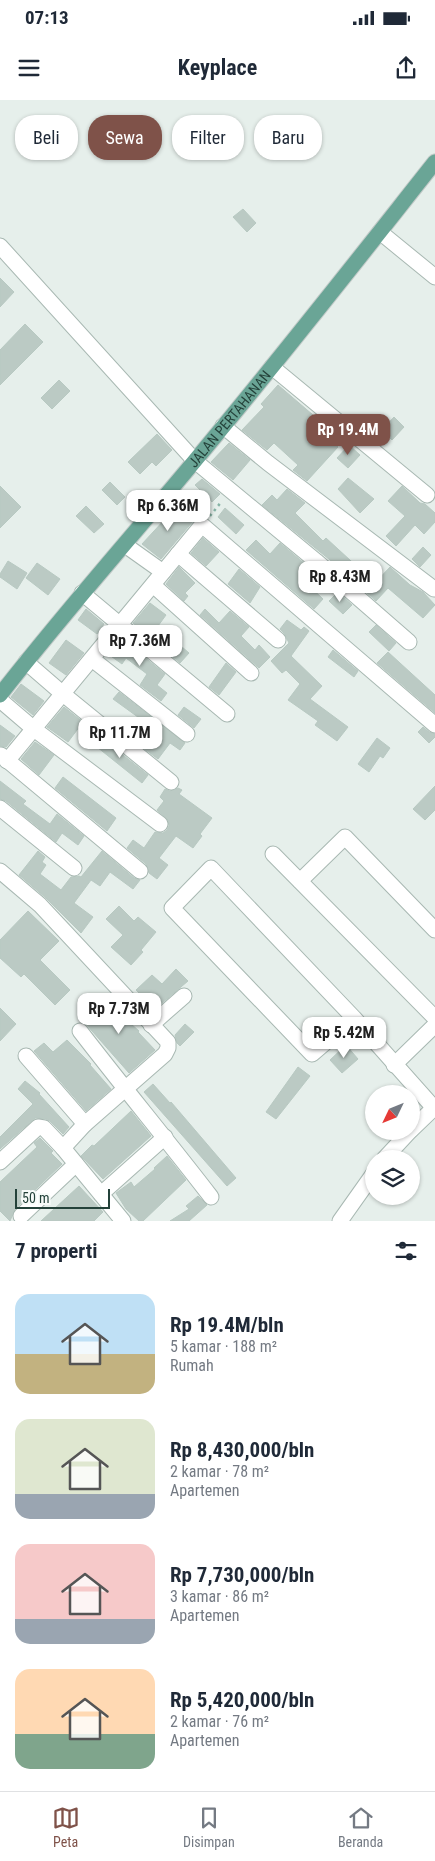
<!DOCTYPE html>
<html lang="id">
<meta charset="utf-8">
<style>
body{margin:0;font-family:"Roboto Condensed",sans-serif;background:#f6f6f7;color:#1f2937;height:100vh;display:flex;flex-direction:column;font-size:19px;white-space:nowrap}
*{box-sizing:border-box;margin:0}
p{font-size:16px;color:#747a83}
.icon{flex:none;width:28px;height:28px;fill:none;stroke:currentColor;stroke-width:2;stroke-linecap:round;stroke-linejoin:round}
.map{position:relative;height:1121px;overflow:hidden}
.details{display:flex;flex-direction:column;background:#fff;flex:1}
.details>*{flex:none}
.hud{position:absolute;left:15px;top:15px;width:405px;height:45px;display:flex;gap:10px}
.needle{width:32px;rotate:227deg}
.tools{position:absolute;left:365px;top:985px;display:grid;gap:10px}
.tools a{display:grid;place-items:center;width:55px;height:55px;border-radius:50%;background:#fff;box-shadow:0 1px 4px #0004;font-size:25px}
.scale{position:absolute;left:15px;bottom:12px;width:95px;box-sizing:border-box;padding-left:5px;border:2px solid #24423a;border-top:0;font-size:14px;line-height:18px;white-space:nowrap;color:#24423a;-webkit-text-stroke:4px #f7fbf9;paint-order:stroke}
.price{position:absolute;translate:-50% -42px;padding:0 11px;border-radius:10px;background:#fff;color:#222;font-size:16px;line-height:32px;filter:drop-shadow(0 1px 2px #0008)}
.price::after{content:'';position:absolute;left:50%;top:30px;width:15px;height:11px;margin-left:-8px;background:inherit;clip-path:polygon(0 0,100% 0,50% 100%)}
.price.on{background:#7f5249;color:#fff}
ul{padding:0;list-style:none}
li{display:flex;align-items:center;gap:15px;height:125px;padding:0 15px}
li span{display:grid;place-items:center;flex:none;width:140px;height:100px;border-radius:15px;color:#555}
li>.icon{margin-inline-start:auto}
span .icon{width:60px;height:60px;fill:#fffc;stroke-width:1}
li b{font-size:21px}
h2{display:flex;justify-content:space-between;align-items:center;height:60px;padding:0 15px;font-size:21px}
.chip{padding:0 18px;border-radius:20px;background:#fff;box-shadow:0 1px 4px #0004;font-size:18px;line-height:45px}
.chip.on{background:#7f5249;color:#fff}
.status{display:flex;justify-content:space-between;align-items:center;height:35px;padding:0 25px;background:#fff;direction:ltr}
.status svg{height:14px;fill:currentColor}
header{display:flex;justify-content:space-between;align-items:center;height:65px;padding:0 15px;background:#fff;font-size:22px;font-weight:700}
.tabs{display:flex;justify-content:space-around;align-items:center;height:70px;border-top:1px solid #e0e1e3;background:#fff;font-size:14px;color:#747a83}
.tabs a{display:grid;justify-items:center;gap:2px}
.tabs .on{color:#7f5249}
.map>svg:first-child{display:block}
.building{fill:#bbcac4;stroke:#b8c9c2}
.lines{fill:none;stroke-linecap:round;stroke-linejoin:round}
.minor-casing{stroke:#a8b8b2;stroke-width:17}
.major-casing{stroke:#c2cac8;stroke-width:17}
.path{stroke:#86b3a5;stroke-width:2.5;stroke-dasharray:2.5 4;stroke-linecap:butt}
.minor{stroke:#fff;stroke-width:15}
.major{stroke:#6aa596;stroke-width:15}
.labels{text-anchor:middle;stroke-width:5;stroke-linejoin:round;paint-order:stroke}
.street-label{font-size:14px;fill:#24423a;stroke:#f7fbf9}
</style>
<div class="status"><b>07:13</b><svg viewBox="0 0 49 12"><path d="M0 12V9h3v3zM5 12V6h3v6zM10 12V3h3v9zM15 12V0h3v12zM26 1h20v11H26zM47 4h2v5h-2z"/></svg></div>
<header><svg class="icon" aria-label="menu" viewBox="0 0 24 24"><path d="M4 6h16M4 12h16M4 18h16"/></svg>Keyplace<svg class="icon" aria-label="share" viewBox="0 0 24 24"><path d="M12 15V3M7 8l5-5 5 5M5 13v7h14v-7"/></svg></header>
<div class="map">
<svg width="435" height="1121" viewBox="0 0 435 1121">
<rect width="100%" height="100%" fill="#e6efeb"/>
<g class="building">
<polygon points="243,109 256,123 247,132 233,117"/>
<polygon points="0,178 14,192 0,207"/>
<polygon points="25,224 43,242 0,285 0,250"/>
<polygon points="59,280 70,291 52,309 41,298"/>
<polygon points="278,285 327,327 322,332 338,347 307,381 293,370 298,365 274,343 267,350 242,330 264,307 261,304"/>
<polygon points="394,317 404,327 392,340 382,330"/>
<polygon points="157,334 172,350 156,366 152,362 140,374 128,362"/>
<polygon points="229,343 250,360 233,380 211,362"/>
<polygon points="349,345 360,355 348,368 337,358"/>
<polygon points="348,378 374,399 360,413 338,389"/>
<polygon points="202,379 220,394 212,402 195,385"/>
<polygon points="110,382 125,397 117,405 102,390"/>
<polygon points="0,386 21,407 0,428"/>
<polygon points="402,386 420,403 425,404 435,413 435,422 424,434 415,425 396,446 386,436 405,416 388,401"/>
<polygon points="287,389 305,403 295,413 323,441 326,438 375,483 390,467 410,485 423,492 435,505 423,518 388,488 376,501 335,464 262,405 272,395 277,400"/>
<polygon points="178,405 194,420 161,459 142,444"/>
<polygon points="86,406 104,424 94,433 76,416"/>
<polygon points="225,408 244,425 236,434 218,417"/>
<polygon points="203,438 219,452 206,466 191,453"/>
<polygon points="256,440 270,454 280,443 311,469 302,479 323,499 314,509 246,450"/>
<polygon points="423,447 431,455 420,467 412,459"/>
<polygon points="8,461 27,473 17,489 0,477 0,474"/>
<polygon points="37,463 60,479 48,495 26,478"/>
<polygon points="179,467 195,483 185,493 188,496 184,501 166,484"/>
<polygon points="239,469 260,487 250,503 228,484"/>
<polygon points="338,492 352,505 343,514 329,501"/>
<polygon points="150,503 166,515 150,537 133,523"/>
<polygon points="86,509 104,524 97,534 78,520"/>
<polygon points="205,509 219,523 230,511 249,527 241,536 255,550 259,545 270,557 259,568 200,515"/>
<polygon points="287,520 301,530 304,527 309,531 291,556 322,586 310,599 348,627 337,641 315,625 318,621 288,600 300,584 286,570 282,573 271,561 289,543 284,533 280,529"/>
<polygon points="376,525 396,543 389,551 369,532"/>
<polygon points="121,538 165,574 157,585 167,593 161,601 140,585 147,574 126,558 122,564 108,554"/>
<polygon points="66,540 84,553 66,575 49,563"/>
<polygon points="174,540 189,553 180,563 165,550"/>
<polygon points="333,550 358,571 354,577 328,557"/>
<polygon points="388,552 435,595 435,613 377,563"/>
<polygon points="226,563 236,572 219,595 209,587"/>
<polygon points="21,584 44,601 33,615 11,597"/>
<polygon points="119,592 185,643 180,650 170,643 158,659 142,647 153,632 140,622 142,620 113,599"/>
<polygon points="64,607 83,622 68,642 47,627"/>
<polygon points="184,607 201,619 194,628 178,615"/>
<polygon points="0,625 15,636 6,647 0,646"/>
<polygon points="423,627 429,632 435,634 435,637 429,643 418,632"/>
<polygon points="98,635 148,675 142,683 92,643"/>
<polygon points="377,638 390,648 383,658 380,656 369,672 358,664"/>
<polygon points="35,642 54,655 39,675 21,659"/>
<polygon points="63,677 116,718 107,731 55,688"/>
<polygon points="0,681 26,701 23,704 50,724 57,714 84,736 78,745 62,733 56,742 6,701 0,699"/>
<polygon points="435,686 435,710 425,720 413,709"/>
<polygon points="178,688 182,690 179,694 212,718 200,734 202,736 193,748 176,736 159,758 168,765 157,779 149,773 146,764 127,748 133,740 144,748 155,732 163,733 167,730 169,726 168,720 157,710 164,701 160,697 165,689 170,691"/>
<polygon points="38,751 45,757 42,762 46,765 40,774 61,790 71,777 79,776 81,777 102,751 134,778 140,780 133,789 110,772 100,786 91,780 74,803 93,817 81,833 46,798 19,775"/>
<polygon points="119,806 134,821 138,817 156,832 141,850 143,852 131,865 111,847 123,835 106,819"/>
<polygon points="28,811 59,841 40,860 70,890 55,905 24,874 21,877 0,858 0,840"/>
<polygon points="176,869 188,881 155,909 136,890 152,875 162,884"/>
<polygon points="107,896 133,922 131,924 139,931 138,932 155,950 129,973 85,923 97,911 94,909"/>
<polygon points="0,908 16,924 0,941"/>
<polygon points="185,924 194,932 180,946 177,943 175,935"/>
<polygon points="67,940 91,964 90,965 111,989 86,1011 34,951 44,943 53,952"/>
<polygon points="346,945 358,959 342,973 330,960"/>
<polygon points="298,967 310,976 276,1019 266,1012"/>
<polygon points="25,981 40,993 39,994 69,1027 63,1034 50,1021 46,1019 35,1018 0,1049 0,1037 33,1004 18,989"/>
<polygon points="153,984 170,1003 171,1002 236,1078 227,1086 144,992"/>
<polygon points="131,1011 151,1036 103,1079 81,1056 92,1045 94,1046"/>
<polygon points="40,1038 53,1051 51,1053 62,1064 15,1109 10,1121 0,1111 0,1082 37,1047 34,1043"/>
<polygon points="167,1056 186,1080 143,1121 139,1121 126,1109 116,1093 131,1082 134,1087 155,1069 154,1068"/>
<polygon points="79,1086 103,1112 94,1121 41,1121"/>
<polygon points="198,1096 207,1105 189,1121 170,1121 189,1109 186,1106"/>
</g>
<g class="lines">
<defs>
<g id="minor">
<polyline points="380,132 435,177"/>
<polyline points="0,146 195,361 316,461 409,542"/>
<polyline points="272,267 427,395"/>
<polyline points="223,326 268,363 434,489"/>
<polyline points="125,445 163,472"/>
<polyline points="178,454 278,540"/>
<polyline points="153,485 251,573"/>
<polyline points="82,493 227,614"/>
<polyline points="92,559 187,634"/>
<polyline points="26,562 63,594 171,682"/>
<polyline points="0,600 34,629 160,724"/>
<polyline points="1,655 140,771"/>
<polyline points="7,661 202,425 435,625"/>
<polyline points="0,708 74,768"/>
<polyline points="273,754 435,918"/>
<polyline points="0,771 40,805 168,942 168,948 165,954 85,1024 63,1048 123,1121"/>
<polyline points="300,781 345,737 435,830"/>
<polyline points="354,918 312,954 172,808 211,768 354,918 434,1008"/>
<polyline points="151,925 184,896"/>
<path d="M 80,931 C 123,987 168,1041 211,1097"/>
<polyline points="26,956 85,1024"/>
<polyline points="394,965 435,925"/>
<polyline points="411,1030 435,1007"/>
<polyline points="384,1059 410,1031"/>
<polyline points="0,1062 38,1027 44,1028 63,1048"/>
<polyline points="101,1094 165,1037"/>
<polyline points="21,1116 76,1064"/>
<polyline points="340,1121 374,1073"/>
</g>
<g id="major">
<path id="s1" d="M 0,595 C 62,515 129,440 193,363 C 276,264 355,163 435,62"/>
</g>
</defs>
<use href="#minor" class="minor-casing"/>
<use href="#major" class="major-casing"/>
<polyline class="path" points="210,416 222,401"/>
<use href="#minor" class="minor"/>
<use href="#major" class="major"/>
</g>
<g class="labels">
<g class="street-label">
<text dy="5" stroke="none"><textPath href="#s1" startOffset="359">JALAN PERTAHANAN</textPath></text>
</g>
</g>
</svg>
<div class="tools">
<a><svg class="needle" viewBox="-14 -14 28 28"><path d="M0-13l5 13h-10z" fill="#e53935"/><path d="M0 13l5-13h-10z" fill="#747a83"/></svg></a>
<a><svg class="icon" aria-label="layers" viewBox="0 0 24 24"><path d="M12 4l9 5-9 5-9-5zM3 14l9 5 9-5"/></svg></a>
</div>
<div class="scale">50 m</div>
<b class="price on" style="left:348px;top:356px">Rp 19.4M</b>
<b class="price" style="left:168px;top:432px">Rp 6.36M</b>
<b class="price" style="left:340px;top:503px">Rp 8.43M</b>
<b class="price" style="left:140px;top:567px">Rp 7.36M</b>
<b class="price" style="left:120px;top:659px">Rp 11.7M</b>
<b class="price" style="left:119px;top:935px">Rp 7.73M</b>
<b class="price" style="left:344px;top:959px">Rp 5.42M</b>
<div class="hud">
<a class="chip">Beli</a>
<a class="chip on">Sewa</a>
<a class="chip">Filter</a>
<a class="chip">Baru</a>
</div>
</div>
<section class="details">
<h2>7 properti<svg class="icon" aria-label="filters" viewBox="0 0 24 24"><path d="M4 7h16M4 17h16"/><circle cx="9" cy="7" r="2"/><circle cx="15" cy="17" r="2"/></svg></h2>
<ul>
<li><span style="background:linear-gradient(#bfe0f5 60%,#c2b280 0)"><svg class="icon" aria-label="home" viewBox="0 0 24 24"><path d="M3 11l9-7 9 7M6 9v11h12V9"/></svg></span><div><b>Rp 19.4M/bln</b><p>5 kamar · 188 m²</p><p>Rumah</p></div></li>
<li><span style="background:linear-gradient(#dfe7d0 75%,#9aa5b1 0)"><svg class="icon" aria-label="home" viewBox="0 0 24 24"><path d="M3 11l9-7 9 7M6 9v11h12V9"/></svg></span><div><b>Rp 8,430,000/bln</b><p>2 kamar · 78 m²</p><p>Apartemen</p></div></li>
<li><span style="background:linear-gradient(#f6c9c9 75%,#9aa5b1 0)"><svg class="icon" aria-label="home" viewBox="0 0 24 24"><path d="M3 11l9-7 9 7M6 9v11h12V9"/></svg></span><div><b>Rp 7,730,000/bln</b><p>3 kamar · 86 m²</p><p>Apartemen</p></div></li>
<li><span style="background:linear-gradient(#ffd9b3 65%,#7fa58c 0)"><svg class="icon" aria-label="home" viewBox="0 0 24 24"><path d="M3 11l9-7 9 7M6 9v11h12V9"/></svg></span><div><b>Rp 5,420,000/bln</b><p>2 kamar · 76 m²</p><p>Apartemen</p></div></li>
</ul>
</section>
<nav class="tabs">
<a class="on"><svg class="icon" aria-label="map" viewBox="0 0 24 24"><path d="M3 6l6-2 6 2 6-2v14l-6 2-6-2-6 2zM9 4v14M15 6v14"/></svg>Peta</a>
<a><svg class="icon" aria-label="saved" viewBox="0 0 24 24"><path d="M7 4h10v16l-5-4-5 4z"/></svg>Disimpan</a>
<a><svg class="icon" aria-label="home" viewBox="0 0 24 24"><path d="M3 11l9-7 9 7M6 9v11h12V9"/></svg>Beranda</a>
</nav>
